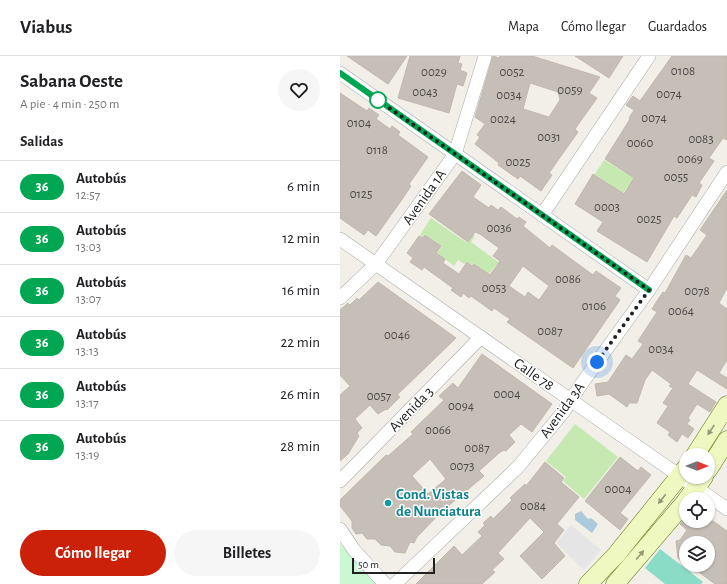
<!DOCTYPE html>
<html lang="es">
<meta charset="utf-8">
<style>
body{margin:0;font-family:"Alegreya Sans",sans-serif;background:#f6f6f6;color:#202124;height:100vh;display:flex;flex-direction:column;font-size:15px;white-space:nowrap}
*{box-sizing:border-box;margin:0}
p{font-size:13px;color:#757577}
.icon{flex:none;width:22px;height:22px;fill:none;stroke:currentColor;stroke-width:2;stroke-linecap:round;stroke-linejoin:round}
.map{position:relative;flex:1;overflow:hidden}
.side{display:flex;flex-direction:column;background:#fff;width:340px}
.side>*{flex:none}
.badge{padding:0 8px;border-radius:13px;font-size:14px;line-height:26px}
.needle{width:26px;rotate:90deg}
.controls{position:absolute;left:339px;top:392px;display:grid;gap:8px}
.controls a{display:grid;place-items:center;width:36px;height:36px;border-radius:50%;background:#fff;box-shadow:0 1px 3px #0004;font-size:20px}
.scale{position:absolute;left:12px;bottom:10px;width:83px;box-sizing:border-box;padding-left:4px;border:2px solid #212121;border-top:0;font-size:11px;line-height:14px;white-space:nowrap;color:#212121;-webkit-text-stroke:3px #fff;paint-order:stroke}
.you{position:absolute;width:20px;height:20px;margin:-10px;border:3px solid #fff;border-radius:50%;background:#1a73e8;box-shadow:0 0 0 6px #1a73e833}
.map>.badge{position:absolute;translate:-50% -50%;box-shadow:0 0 0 2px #fff}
h2{padding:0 20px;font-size:15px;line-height:36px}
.round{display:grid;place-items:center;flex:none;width:42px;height:42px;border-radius:21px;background:#f6f6f6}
.headline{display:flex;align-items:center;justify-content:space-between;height:68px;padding:0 20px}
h1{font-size:19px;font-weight:600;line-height:30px}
.button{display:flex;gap:8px;margin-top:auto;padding:8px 20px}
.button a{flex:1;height:46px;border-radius:24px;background:#cb2108;color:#fff;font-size:16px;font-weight:600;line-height:46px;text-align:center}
.button a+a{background:#f6f6f6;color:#202124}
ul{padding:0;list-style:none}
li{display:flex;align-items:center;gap:12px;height:52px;padding:0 20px;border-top:1px solid #e0e0e0}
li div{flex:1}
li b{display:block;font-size:15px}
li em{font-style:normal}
li .badge{min-width:44px;font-weight:700;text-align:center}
header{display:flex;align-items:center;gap:24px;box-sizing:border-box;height:56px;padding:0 20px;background:#fff;border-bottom:1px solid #e0e0e0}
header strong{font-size:19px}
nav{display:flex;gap:22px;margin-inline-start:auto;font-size:14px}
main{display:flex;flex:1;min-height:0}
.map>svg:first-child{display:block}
.grass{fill:#c5e9b1}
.park{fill:#c9f8d3}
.pitch{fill:#8adcc7}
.parking{fill:#e5e5e5}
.water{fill:#abcbdd}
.building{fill:#c6bfb8;stroke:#c2b8ab;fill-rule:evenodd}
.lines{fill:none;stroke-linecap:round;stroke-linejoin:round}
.minor-casing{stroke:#a8a8a8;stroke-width:14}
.secondary-casing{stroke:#5d7709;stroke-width:19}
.minor{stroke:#fff;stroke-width:13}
.secondary{stroke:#eef8c0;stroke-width:18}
.oneway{fill:#929778}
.line-casing{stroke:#fff;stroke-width:9}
.line{stroke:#00a651;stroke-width:6}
.walk{stroke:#212121;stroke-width:4;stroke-dasharray:0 7.2}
.stop-dot{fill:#fff;stroke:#00a651;stroke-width:2}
.culture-dot{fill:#0f9aa8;stroke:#fff;stroke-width:1.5}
.labels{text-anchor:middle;stroke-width:3;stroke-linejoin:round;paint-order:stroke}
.number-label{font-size:13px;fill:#4a4847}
.street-label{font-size:15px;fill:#212121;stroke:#fff}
.culture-label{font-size:15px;font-weight:bold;fill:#0d838f;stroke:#fff;text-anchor:start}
</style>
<header>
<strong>Viabus</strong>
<nav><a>Mapa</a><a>Cómo llegar</a><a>Guardados</a></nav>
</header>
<main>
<section class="side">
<div class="headline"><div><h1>Sabana Oeste</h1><p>A pie · 4 min · 250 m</p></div><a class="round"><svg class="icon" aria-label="heart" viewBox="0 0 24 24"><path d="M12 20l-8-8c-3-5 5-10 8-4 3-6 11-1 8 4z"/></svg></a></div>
<h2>Salidas</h2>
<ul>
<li><span class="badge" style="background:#00a651;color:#fff">36</span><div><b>Autobús</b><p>12:57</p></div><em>6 min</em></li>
<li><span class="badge" style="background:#00a651;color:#fff">36</span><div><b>Autobús</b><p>13:03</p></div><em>12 min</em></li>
<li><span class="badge" style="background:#00a651;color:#fff">36</span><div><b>Autobús</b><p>13:07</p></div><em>16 min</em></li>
<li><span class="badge" style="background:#00a651;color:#fff">36</span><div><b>Autobús</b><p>13:13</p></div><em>22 min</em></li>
<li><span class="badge" style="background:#00a651;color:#fff">36</span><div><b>Autobús</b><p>13:17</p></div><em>26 min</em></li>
<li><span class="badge" style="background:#00a651;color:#fff">36</span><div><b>Autobús</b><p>13:19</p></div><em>28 min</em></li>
</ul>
<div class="button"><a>Cómo llegar</a><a>Billetes</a></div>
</section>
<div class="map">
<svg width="387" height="528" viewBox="0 0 387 528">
<rect width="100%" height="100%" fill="#f1efe8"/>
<!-- grass -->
<g class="grass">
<polygon points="264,104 295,123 290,131 288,130 281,140 270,133 272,130 255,118"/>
<polygon points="91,162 127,187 133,179 135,180 131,186 165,211 163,214 156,209 149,218 134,207 132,209 127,205 124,208 118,204 114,210 97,197 102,190 85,178 83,181 80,179"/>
<polygon points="235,368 278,401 244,443 223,425 226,421 206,405"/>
</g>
<!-- park -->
<polygon class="park" points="0,488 36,528 0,528"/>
<!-- pitch -->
<polygon class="pitch" points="320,493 363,526 361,528 325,528 305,512"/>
<!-- parking -->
<polygon class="parking" points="231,469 261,494 244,514 216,487"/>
<!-- water -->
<polygon class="water" points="241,455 248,463 251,462 258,468 252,477 235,464 235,458"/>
<!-- building -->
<g class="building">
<polygon points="7,0 67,0 48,28"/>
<polygon points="70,0 120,0 118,7 122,8 120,14 127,17 123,30 117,28 109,57 58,42"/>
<path d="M153 0 159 2 160 0H192L260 21 249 37 257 42 235 73 238 76 209 117 212 119 201 135 180 120 178 123 158 109 159 107 135 88 140 81 137 79 145 68 135 61ZM190 27 218 36 220 44 209 61 183 53Z"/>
<polygon points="235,0 283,0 269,22"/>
<polygon points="332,0 387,0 387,84 383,82 369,102 374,105 359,127 362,129 356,141 352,139 350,142 337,162 334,160 307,206 257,175 263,166 235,148 253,118 284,138 294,122 265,103 290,63 289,62 294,54 286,49 293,40 300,45"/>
<polygon points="0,37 27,55 29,52 39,59 36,63 50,73 52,70 60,76 58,79 88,101 69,128 71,130 63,142 36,180 28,174 24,179 0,162"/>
<path d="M122 115 141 129 133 141 149 152 151 149 158 154 161 151 177 163 179 161 186 166 183 170 210 192 212 189 253 219 256 215 281 232 275 240 280 244 233 312 167 266 170 263 154 252 152 255 131 240 129 242 123 237 121 241 111 234 113 232 84 211 82 214 70 206 73 202 67 197 79 180 83 182 85 179 101 190 96 197 105 203 103 207 119 218 127 206 132 210 134 208 150 219 160 205 153 200 159 192 140 178 135 176 128 186 89 158ZM183 210 209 230 199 244 188 236 185 241 169 230Z"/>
<polygon points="387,134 387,232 379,247 387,253 387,304 379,317 387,322 387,333 357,314 348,328 376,346 370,356 357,348 348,362 350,364 347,368 354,373 348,382 342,378 337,386 328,379 330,376 317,367 328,350 323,347 333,332 329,330 331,328 312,314 305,324 297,347 289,347 287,351 269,338 257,340 255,328 268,326 286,299 292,303 303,288 298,285 317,256 312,253 317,245 323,236 325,237 346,199 351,202 367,179 360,174"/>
<polygon points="38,226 116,282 57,339 60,341 47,354 46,353 38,358 30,349 15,363 22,372 17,377 19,380 8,398 0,405 0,339 10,330 0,319 0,254 8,247 10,249 17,242 19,244"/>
<path d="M142 298 212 348 192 376 181 368 169 379 175 386 166 395 164 394 159 397 139 415 144 420 101 456 77 481 74 487 70 486 65 497 55 496 50 490 41 489 35 483H27L22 477 16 478 12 472V465L0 450V444L46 399 48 400 73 378 71 376 104 344 99 340 113 327 118 332ZM90 403 106 423 88 438 72 420Z"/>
<polygon points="280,401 298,415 301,411 311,419 280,457 288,463 280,474 245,445"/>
<polygon points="205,406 224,422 221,426 239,441 217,468 224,474 214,487 225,500 202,523 180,500 204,476 190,462 158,497 164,503 152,514 155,516 142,528 76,528 114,490 122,499 142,480 138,476 145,469 143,467 151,460 153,463 172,444 170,442 185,428 186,430"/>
<polygon points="343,465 373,465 387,475 387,528 375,528 349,509 368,509 368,487 346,487 346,509 338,502 336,485 340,484 347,474 340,468"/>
</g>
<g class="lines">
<!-- minor casing -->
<g class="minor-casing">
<g id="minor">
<polyline points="0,17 309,234"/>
<polyline points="202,159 309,0"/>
<polyline points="0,183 387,453"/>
<polyline points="0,242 36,208 115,98 145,0"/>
<polyline points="0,425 141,281"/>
<polyline points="0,473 14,494 45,528"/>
<polyline points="55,528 178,411 224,355 240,330 309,234 387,116"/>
</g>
</g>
<!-- secondary casing -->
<g class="secondary-casing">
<g id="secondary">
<polyline points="355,399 387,349"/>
<polyline points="368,414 387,384"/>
<polyline points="347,443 364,421"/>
<polyline points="248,528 276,499 346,412"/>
<polyline points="275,528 346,445"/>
</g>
</g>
<!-- minor -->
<use href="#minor" class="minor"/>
<!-- secondary -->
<use href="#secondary" class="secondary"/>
</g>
<!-- one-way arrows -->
<defs><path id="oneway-solid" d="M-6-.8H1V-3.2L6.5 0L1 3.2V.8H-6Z"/></defs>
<g class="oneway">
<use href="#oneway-solid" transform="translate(371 374) rotate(123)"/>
<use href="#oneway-solid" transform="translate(322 443) rotate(129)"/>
<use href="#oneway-solid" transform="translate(300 499) rotate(-50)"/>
</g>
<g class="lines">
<!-- line casing -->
<g class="line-casing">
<polyline id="line" points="0,17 309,234"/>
</g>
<!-- line -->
<use href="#line" class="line"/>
<!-- walk -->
<polyline class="walk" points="38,44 309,234 257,306"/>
</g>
<!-- markers -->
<circle class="stop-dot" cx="38" cy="44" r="8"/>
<circle class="culture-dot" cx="48" cy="447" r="4"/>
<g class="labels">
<!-- number labels -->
<g class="number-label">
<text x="343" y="19">0108</text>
<text x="94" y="20">0029</text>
<text x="172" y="20">0052</text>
<text x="230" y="38">0059</text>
<text x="85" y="40">0043</text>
<text x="329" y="42">0074</text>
<text x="169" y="43">0034</text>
<text x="314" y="66">0074</text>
<text x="163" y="67">0024</text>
<text x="19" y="71">0104</text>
<text x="209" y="85">0031</text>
<text x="361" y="87">0083</text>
<text x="300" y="91">0060</text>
<text x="37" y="98">0118</text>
<text x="350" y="107">0069</text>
<text x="178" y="110">0025</text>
<text x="336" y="125">0055</text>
<text x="21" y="142">0125</text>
<text x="267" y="155">0003</text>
<text x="309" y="167">0025</text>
<text x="159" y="176">0036</text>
<text x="228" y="227">0086</text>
<text x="154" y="236">0053</text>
<text x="357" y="239">0078</text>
<text x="254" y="254">0106</text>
<text x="341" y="259">0064</text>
<text x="210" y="279">0087</text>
<text x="57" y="283">0046</text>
<text x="321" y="297">0034</text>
<text x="167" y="342">0004</text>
<text x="39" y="344">0057</text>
<text x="121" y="354">0094</text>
<text x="98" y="378">0066</text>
<text x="137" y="396">0087</text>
<text x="122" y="414">0073</text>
<text x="278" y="437">0004</text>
<text x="193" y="454">0084</text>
</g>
<!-- street labels -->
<g class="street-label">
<text transform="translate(84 141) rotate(-55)" y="5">Avenida 1A</text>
<text transform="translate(194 318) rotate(35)" y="5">Calle 78</text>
<text transform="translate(71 353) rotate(-46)" y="5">Avenida 3</text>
<text transform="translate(222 354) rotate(-54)" y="5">Avenida 3A</text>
</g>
<!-- culture labels -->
<g class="culture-label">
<text x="56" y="443">Cond. Vistas<tspan x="56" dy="17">de Nunciatura</tspan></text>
</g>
</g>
</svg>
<div class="controls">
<a><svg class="needle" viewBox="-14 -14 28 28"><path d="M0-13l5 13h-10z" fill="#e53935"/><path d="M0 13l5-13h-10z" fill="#757577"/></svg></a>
<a><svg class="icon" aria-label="locate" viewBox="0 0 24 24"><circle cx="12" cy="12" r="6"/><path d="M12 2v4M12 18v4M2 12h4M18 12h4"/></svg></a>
<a><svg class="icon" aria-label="layers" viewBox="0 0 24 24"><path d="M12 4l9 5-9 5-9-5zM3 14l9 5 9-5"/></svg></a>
</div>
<div class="scale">50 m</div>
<div class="you" style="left:257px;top:306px"></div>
</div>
</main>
